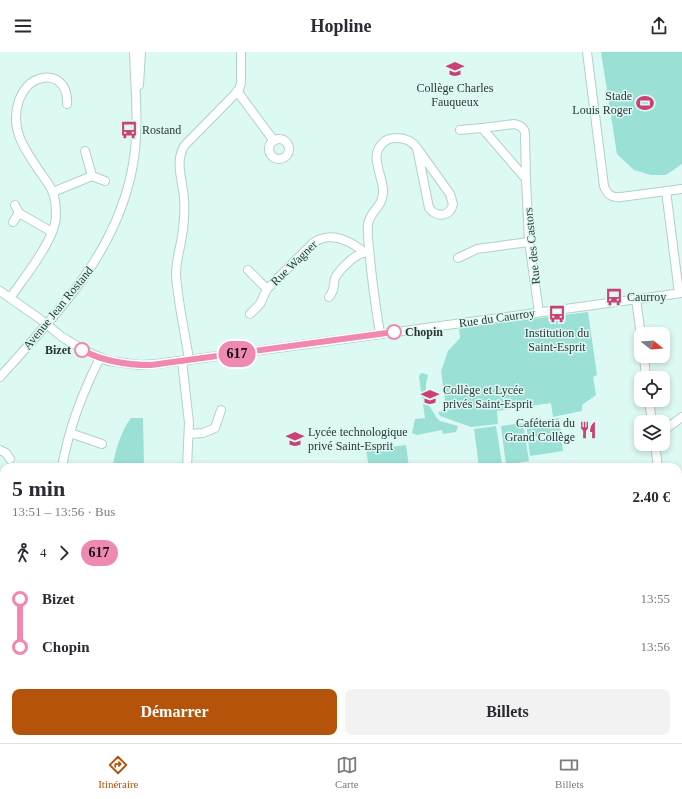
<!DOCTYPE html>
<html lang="fr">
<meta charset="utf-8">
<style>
body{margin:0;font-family:"Times New Roman",serif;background:#f2f2f3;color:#2b2b33;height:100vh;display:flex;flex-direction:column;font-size:15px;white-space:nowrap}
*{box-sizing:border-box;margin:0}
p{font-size:13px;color:#7c7c81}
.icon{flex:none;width:22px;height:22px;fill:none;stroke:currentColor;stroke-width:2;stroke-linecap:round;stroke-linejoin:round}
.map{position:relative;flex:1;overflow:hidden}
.panel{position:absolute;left:0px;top:411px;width:682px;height:280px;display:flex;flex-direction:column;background:#fff;border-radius:12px 12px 0 0;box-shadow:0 2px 6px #0003}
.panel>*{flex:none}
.badge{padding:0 8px;border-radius:13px;font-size:14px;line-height:26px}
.needle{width:26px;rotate:107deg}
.fabs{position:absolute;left:634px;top:275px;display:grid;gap:8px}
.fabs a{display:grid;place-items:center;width:36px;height:36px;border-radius:8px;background:#fff;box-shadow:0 2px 6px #0003;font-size:20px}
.map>.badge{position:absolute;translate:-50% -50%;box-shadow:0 0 0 2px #fff}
.legs{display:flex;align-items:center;gap:6px;height:44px;padding:0 12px;font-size:13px}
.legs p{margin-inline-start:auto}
.head{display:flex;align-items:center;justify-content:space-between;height:68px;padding:0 12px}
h1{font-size:22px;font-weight:700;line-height:30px}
.button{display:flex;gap:8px;margin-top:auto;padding:8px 12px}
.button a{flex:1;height:46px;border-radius:8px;background:#b45309;color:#fff;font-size:16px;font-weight:700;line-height:46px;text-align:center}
.button a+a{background:#f2f2f3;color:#2b2b33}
ul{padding:0 12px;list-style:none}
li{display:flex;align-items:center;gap:14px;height:48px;font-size:15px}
li i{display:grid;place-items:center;width:6px;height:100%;margin:0 5px;background:currentColor}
li i::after{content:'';width:10px;height:10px;margin:-5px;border:3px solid;border-radius:50%;background:#fff}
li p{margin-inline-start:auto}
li:first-child i{background:linear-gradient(#0000 50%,currentColor 0)}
li:last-child i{background:linear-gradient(currentColor 50%,#0000 0)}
header{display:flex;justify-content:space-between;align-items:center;height:52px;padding:0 12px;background:#fff;font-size:18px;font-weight:700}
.tabs{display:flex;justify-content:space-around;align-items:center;height:56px;border-top:1px solid #e1e1e2;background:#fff;font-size:11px;color:#7c7c81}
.tabs a{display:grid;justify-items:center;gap:2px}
.tabs .active{color:#b45309}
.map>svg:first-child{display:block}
.green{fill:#9ae0d4}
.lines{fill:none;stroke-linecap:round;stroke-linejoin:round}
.minor-casing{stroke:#b3d0ca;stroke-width:10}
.minor{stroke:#fff;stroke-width:8}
.line-1-casing{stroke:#fff;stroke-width:9}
.line-1{stroke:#f089b2;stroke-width:6}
.stop-1-dot{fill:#fff;stroke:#f089b2;stroke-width:2}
.labels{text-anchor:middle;stroke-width:3;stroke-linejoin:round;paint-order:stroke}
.poi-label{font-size:12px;fill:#2c3735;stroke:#dcf9f4;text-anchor:start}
.street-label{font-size:12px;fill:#2c3735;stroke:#dcf9f4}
.stop-label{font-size:12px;font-weight:bold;fill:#2c3735;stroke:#dcf9f4;text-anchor:start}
</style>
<header><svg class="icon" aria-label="menu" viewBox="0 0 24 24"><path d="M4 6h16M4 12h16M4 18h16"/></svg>Hopline<svg class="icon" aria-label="share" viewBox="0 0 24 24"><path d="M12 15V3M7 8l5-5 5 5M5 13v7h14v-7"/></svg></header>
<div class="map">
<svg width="682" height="691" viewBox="0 0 682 691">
<rect width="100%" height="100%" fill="#dcf9f4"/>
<!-- green -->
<g class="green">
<polygon points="601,0 682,0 682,112 666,123 651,123 634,118 617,102"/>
<polygon points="588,260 597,323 593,325 596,343 582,353 582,359 553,365 551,351 497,359 498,372 471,375 440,364 438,360 461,355 457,352 453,354 446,355 441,319 448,299 460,286 459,276"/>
<polygon points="422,321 428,323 426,332 426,342 428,352 434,361 436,365 440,369 458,374 456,380 443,382 442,378 417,383 412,381 415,367 425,366 419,325 420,322"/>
<path d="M131 366H143L144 415H113C114 401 122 377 131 366Z"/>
<polygon points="559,366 561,381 528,386 526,371"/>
<polygon points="523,371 529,409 506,413 501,374"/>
<polygon points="496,374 502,412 479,415 474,377"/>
<polygon points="561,384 563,399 530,404 528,389"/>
<polygon points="406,393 409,415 369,415 366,398"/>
</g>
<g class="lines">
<!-- minor casing -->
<g class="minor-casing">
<g id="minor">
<path d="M587 0 604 134C607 143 612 146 621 145L682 137"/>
<polyline points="139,33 141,0"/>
<polyline points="237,39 274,89"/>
<path d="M482 76 514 72C520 73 524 75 525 81L526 127"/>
<polyline points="460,78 482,76 526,127 529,190 539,260"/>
<circle cx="279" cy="97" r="10"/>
<polyline points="92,124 105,129"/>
<polyline points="666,139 679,241"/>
<polyline points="53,140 92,124 85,99"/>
<polyline points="15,153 19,161 52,180"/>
<polyline points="13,170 19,161"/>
<polyline points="458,206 477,197 529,190"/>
<polyline points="248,218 267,237"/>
<polyline points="0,239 40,267 62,285 87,300 109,309 140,313 156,312 249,300 682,241"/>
<path d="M329 245C337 235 332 231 336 224 342 215 356 201 367 200"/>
<path d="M10 246C24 226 54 189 56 165 56 157 56 148 53 141 50 133 45 127 40 120 25 98 9 77 19 48 22 41 26 33 34 29 53 20 68 30 67 52"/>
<polyline points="636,247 641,284"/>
<path d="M250 262 260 252 267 237 313 191C330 179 349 188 364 200"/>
<path d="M380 282C376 256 372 231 370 206 369 195 367 183 368 172 370 159 383 155 383 140 384 125 368 104 383 91 386 87 392 86 397 86 406 86 412 89 417 96L450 142 453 152C450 165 437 166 429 156L417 96"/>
<polyline points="644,304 646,326"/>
<path d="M189 308C185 280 178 251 176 223 176 209 180 197 182 184 184 171 185 159 184 147 183 130 174 108 185 93L239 38 241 31V0"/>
<polyline points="182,309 189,371 187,415"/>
<path d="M0 325C58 260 121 197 134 106 139 71 135 35 134 0"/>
<polyline points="649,348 652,370"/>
<polyline points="663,379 682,365"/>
<polyline points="70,381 102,392"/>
<polyline points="189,382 203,381 215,376 221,358"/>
<polyline points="655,392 658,415"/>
<polyline points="0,398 6,401 10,407"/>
<path d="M62 415C69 376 82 341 100 306"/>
<polyline points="678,565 679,572"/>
<polyline points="0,570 1,584"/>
<polyline points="210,687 211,691"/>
<polyline points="549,687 550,691"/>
</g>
</g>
<!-- minor -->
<use href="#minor" class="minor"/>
</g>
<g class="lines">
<!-- line-1 casing -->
<g class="line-1-casing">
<path id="line-1" d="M82 298C104 310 127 313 151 313L394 280"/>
</g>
<!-- line-1 -->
<use href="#line-1" class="line-1"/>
</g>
<!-- icons -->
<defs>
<g id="school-bare" transform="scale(1.38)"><path d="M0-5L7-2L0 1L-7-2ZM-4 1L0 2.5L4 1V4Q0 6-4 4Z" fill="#cc4073" stroke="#dcf9f4" stroke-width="2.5" paint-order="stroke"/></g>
<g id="stadium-bare" transform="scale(1.38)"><path d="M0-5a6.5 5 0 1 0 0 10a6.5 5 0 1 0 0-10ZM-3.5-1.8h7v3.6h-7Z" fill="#cc4073" stroke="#dcf9f4" stroke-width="2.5" paint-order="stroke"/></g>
<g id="bus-bare" transform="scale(1.38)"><path d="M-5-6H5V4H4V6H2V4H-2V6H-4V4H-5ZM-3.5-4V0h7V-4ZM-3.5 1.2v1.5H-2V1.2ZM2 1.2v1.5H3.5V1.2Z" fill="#cc4073" stroke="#dcf9f4" stroke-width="2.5" paint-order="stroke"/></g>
<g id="restaurant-bare" transform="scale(1.38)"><path d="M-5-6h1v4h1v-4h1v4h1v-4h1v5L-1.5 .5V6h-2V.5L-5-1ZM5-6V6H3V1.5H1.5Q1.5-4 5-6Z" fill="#cc4073" stroke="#dcf9f4" stroke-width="2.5" paint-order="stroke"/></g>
</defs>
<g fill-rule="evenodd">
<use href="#school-bare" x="455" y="17"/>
<use href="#stadium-bare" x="645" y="51"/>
<use href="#bus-bare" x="129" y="78"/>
<use href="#bus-bare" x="614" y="245"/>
<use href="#bus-bare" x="557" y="262"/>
<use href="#school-bare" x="430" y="345"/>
<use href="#restaurant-bare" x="588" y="378"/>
<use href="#school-bare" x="295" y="387"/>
</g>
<!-- markers -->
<g class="stop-1-dot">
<circle cx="394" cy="280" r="7"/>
<circle cx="82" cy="298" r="7"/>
</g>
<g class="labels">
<!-- poi labels -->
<g class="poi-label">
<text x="455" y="40" text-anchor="middle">Collège Charles<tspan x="455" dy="14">Fauqueux</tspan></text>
<text x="632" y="48" text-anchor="end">Stade<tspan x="632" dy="14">Louis Roger</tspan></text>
<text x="142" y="82">Rostand</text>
<text x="627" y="249">Caurroy</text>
<text x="557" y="285" text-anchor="middle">Institution du<tspan x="557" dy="14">Saint-Esprit</tspan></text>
<text x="443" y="342">Collège et Lycée<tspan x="443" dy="14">privés Saint-Esprit</tspan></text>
<text x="575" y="375" text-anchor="end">Caféteria du<tspan x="575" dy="14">Grand Collège</tspan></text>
<text x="308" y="384">Lycée technologique<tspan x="308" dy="14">privé Saint-Esprit</tspan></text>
</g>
<!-- street labels -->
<g class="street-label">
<text transform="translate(532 194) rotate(-96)" y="4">Rue des Castors</text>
<text transform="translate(294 211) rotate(-44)" y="4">Rue Wagner</text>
<text transform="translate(58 256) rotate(-51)" y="4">Avenue Jean Rostand</text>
<text transform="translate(497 266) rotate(-8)" y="4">Rue du Caurroy</text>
</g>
<!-- stop labels -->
<g class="stop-label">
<text x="405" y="284">Chopin</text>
<text x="71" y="302" text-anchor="end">Bizet</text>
</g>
</g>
</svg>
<div class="fabs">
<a><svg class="needle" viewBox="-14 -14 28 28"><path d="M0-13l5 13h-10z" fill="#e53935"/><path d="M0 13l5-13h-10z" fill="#7c7c81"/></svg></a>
<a><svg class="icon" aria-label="locate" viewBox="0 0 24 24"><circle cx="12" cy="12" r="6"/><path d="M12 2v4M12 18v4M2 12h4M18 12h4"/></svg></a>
<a><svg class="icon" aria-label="layers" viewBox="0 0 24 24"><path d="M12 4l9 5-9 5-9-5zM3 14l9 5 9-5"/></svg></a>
</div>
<b class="badge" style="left:237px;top:302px;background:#f089b2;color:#111">617</b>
<section class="panel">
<div class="head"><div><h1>5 min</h1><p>13:51 – 13:56 · Bus</p></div><b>2.40 €</b></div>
<div class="legs"><svg class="icon" aria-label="walk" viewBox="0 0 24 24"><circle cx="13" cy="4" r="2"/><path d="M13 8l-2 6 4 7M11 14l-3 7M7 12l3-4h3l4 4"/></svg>4<svg class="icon" aria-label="forward" viewBox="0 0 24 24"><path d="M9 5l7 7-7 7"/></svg><b class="badge" style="background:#f089b2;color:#111">617</b></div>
<ul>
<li><i style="color:#f089b2"></i><b>Bizet</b><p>13:55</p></li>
<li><i style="color:#f089b2"></i><b>Chopin</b><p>13:56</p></li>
</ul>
<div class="button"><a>Démarrer</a><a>Billets</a></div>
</section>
</div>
<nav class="tabs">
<a class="active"><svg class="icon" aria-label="directions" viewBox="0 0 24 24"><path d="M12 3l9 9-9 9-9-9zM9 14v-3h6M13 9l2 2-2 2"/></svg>Itinéraire</a>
<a><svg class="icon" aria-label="map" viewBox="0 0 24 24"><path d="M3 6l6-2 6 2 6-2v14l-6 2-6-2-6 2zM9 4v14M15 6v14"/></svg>Carte</a>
<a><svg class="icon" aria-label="tickets" viewBox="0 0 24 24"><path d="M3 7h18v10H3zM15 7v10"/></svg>Billets</a>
</nav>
